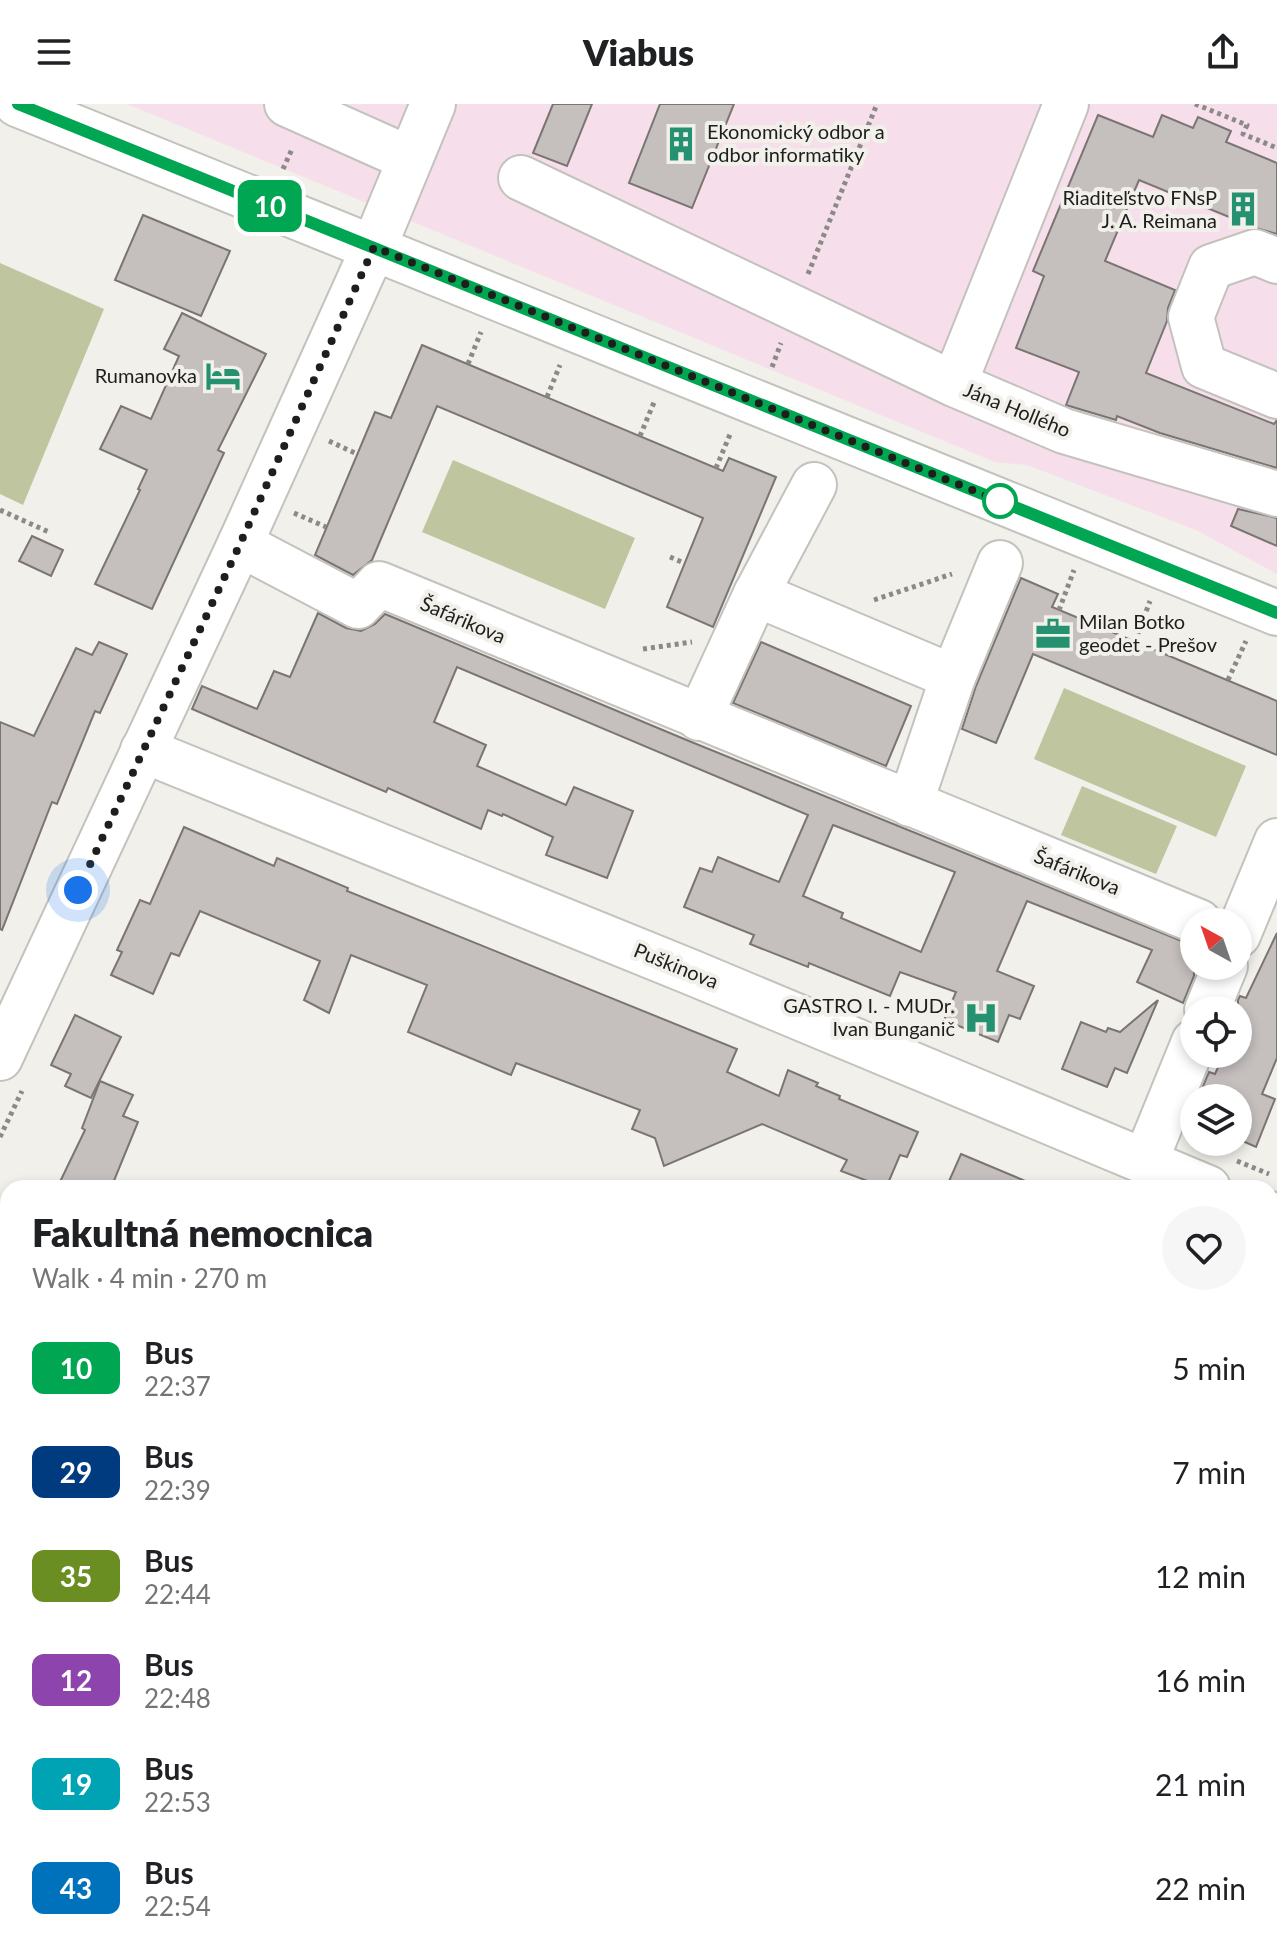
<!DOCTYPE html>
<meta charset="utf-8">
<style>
body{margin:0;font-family:Lato,sans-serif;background:#f6f6f6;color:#202124;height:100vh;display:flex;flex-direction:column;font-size:30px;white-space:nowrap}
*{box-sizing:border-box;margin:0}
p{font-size:26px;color:#757577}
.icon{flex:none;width:44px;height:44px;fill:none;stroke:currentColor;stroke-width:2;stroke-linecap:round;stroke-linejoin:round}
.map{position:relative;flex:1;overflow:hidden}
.details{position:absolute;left:0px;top:1076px;width:1278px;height:778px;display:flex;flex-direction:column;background:#fff;border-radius:24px 24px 0 0;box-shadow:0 4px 12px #0003}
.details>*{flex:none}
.badge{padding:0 16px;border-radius:12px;font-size:28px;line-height:52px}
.needle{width:52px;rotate:320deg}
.fabs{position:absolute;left:1180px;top:804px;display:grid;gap:16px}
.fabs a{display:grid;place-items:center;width:72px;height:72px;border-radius:50%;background:#fff;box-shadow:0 4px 12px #0003;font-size:40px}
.you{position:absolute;width:40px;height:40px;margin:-20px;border:6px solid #fff;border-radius:50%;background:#1a73e8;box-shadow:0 0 0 12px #1a73e833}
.map>.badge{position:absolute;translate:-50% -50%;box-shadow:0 0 0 4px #fff}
.round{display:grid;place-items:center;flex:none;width:84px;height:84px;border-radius:42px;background:#f6f6f6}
.summary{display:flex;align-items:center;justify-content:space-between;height:136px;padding:0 32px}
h1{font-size:38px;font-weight:800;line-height:60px}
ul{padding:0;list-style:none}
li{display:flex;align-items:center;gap:24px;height:104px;padding:0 32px}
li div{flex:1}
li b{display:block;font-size:30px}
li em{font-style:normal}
li .badge{min-width:88px;font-weight:700;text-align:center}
header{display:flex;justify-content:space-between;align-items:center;height:104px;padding:0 32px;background:#fff;font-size:36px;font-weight:800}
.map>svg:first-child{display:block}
.medical{fill:#f6dfea}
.green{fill:#bfc59e}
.building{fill:#c5bfbe;stroke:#7a7573;stroke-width:2;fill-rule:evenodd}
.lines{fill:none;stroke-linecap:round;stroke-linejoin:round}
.minor-casing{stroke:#c4c2bd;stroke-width:48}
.path{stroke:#8b8a87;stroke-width:5;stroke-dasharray:4 4;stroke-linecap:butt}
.minor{stroke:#fff;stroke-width:44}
.line-casing{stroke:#fff;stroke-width:18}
.line{stroke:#00a651;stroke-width:12}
.walk{stroke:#1e1e1c;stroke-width:8;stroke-dasharray:0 14.4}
.stop-dot{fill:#fff;stroke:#00a651;stroke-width:4}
.labels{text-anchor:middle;stroke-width:8;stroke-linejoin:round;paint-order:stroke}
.poi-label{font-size:20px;fill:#1e1e1c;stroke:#f2f0eb;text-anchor:end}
.street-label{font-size:20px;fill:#1e1e1c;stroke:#f2f0eb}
</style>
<header><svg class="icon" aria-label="menu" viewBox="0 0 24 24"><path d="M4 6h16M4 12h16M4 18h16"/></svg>Viabus<svg class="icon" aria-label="share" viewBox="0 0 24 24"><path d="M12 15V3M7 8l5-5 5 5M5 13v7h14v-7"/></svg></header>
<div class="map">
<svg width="1277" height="1853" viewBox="0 0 1277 1853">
<rect width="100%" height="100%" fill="#f2f0eb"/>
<!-- medical -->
<polygon class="medical" points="127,0 1277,0 1277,470 1196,426 1027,361 995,358"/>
<!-- green -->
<g class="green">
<polygon points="0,159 104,205 23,401 0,390"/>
<polygon points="453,356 635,434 605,505 422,428"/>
<polygon points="1064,584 1246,662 1216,733 1034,655"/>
<polygon points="1082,682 1177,722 1156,770 1061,731"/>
<polygon points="1270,1835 1277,1838 1277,1853 1123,1853 1126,1846 1270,1846"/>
</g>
<!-- building -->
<g class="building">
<polygon points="553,0 592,0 567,62 533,49"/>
<polygon points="660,0 734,0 692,104 629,79"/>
<polygon points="1098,11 1153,33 1162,11 1193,24 1198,13 1231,27 1226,38 1277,59 1277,130 1256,124 1139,76 1105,157 1175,186 1168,204 1167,217 1146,269 1274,320 1277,316 1277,364 1160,329 1117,312 1116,316 1066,301 1079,268 1016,244 1044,172 1033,167"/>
<polygon points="143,111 230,147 201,212 115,176"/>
<polygon points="182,209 266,250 218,346 224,349 152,505 95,480 140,386 138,385 147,366 100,345 121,302 151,315 179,252 164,245"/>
<polygon points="422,241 723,367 729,354 776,373 713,523 667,503 703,414 437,302 372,456 353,471 315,451 375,308 391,314"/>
<polygon points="1238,405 1277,414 1277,442 1231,422"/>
<polygon points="32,432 63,446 51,472 19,457"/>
<polygon points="1021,474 1058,490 1052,503 1277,597 1277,651 1033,550 996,639 962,625 976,582"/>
<path d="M318 509 346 524 361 527 375 520 385 510 689 637 1194 842V872L1183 899 1137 878 1152 846 1027 797 997 867 1034 882 1020 915 1009 911 998 938 944 916 956 888 900 868 890 892 809 859 808 863 750 840 754 831 684 803 700 764 712 768 718 753 779 778 808 711 457 563 434 618 486 641 477 662 566 701 574 683 633 707 607 774 546 751 553 733 503 710 502 712 488 706 481 725 388 684 386 688 192 605 202 582 257 605 274 567 290 573ZM833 721 955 768 921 848 841 814 843 809 803 792Z"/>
<polygon points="99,538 127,550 100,609 95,607 57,700 52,698 2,826 0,825 0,618 34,632 76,544 92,551"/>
<polygon points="761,538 911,602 886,662 733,599"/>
<polygon points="184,723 274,762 277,754 348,784 347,787 737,945 727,968 779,992 788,966 818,979 816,982 840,992 839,995 918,1028 907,1053 900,1051 886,1084 841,1067 847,1056 762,1020 664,1062 655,1034 632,1025 640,1006 516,959 511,971 408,928 427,881 351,851 329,909 304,896 320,857 200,807 179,852 171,849 153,890 111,871 122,848 117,846 140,796 150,800"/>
<polygon points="1277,829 1277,954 1262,990 1275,995 1256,1043 1238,1035 1238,994 1198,994 1209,968 1215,970 1224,950 1238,950 1238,896 1240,892 1246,894"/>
<polygon points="1158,896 1127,969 1115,964 1107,983 1062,965 1081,918 1106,928 1108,924 1120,928"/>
<polygon points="75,911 121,933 91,994 65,982 71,970 51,961"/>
<polygon points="100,977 133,991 123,1012 138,1018 111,1084 57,1084 85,1026 82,1024"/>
<polygon points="961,1050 1042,1084 946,1084"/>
</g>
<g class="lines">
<!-- minor casing -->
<g class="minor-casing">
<g id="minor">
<polyline points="17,0 1277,509"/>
<polyline points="287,0 410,55"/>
<polyline points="1066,0 954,280 1064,327 1277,390"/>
<polyline points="521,74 954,280"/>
<polyline points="1277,157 1255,148 1211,163 1191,213 1204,262 1277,292"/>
<polyline points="240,440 358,502 379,480 1199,818"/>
<polyline points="756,490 953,573"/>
<polyline points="699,614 756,490 814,381"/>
<polyline points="143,646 693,869 1208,1084"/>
<polyline points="910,700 953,573 1000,459"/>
<polyline points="1238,831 1277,737"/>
<polyline points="1207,906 1225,862"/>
<polyline points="0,954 240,440 374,143 433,0"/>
<polyline points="1145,1058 1194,938"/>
<polyline points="1270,1110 1277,1113"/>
<polyline points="0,1168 8,1171"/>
<polyline points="1270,1240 1277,1224"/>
<polyline points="1270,1609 1277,1612"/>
<polyline points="0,1637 8,1640"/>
<polyline points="492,1846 509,1853"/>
<polyline points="368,1853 371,1846"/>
<polyline points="1015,1853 1018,1846"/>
</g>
</g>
<!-- path -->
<g class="path">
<polyline points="1195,0 1247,21 1243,30 1277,44"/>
<polyline points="283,65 292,45"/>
<polyline points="808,170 877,0"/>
<polyline points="468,260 481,228"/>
<polyline points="772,263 781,239"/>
<polyline points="547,293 560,261"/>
<polyline points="640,332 655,296"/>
<polyline points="329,337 357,350"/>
<polyline points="716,364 731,328"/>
<polyline points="0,406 51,429"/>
<polyline points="294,409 326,423"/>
<polyline points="670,453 684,459"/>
<polyline points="874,496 952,470"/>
<polyline points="1059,506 1074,466"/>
<polyline points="1135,537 1150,497"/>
<polyline points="643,545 692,538"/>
<polyline points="1228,576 1246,537"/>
<polyline points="0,1033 22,987"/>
<polyline points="1237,1057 1269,1070"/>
<polyline points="0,1213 8,1217"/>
<polyline points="1270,1311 1277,1294"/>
<polyline points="426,1846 442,1853"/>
<polyline points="562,1846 578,1853"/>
<polyline points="965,1853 968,1846"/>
</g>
<!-- minor -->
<use href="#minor" class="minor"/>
</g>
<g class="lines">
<!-- line casing -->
<g class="line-casing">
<polyline id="line" points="18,0 1277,509"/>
</g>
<!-- line -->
<use href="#line" class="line"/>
<!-- walk -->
<polyline class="walk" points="78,786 240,440 374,143 1014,403 1000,397"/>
</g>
<!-- icons -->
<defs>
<g id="building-bare" transform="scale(2.76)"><path d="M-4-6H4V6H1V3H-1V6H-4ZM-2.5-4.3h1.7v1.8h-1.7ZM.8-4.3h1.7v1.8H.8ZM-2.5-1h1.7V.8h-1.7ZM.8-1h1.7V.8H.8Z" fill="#269170" stroke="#f2f0eb" stroke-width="2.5" paint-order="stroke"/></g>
<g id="hotel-bare" transform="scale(2.76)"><path d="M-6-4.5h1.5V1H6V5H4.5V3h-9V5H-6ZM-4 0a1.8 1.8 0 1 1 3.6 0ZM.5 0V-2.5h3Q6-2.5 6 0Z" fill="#269170" stroke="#f2f0eb" stroke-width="2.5" paint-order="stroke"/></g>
<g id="office-bare" transform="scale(2.76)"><path d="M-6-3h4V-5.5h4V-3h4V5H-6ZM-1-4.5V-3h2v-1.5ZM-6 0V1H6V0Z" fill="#269170" stroke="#f2f0eb" stroke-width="2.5" paint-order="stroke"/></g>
<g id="hospital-bare" transform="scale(2.76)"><path d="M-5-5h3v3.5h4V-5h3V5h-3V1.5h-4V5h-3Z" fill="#269170" stroke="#f2f0eb" stroke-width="2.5" paint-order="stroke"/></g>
</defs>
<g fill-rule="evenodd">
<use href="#building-bare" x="681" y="40"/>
<use href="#building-bare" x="1243" y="105"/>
<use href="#hotel-bare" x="223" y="272"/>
<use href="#office-bare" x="1053" y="530"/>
<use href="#hospital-bare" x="981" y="914"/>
</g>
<!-- markers -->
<circle class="stop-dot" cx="1000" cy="397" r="16"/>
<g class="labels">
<!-- poi labels -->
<g class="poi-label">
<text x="707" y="35" text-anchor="start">Ekonomický odbor a<tspan x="707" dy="23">odbor informatiky</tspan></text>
<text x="1217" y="101">Riaditeľstvo FNsP<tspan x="1217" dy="23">J. A. Reimana</tspan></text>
<text x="197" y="279">Rumanovka</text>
<text x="1079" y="525" text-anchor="start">Milan Botko<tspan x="1079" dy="23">geodet - Prešov</tspan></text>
<text x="955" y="909">GASTRO I. - MUDr.<tspan x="955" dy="23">Ivan Bunganič</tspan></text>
</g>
<!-- street labels -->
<g class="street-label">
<text transform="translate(1017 306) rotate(22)" y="7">Jána Hollého</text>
<text transform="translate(463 516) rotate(23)" y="7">Šafárikova</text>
<text transform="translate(1077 768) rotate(22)" y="7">Šafárikova</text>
<text transform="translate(676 862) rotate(22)" y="7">Puškinova</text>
</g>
</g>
</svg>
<div class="fabs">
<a><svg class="needle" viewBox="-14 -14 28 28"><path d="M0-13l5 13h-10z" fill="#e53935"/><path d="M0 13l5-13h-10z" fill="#757577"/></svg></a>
<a><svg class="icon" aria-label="locate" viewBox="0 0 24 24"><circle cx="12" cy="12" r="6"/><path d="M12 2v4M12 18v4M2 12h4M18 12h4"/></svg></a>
<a><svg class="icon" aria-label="layers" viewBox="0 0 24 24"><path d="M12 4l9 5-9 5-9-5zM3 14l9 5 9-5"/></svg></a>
</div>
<div class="you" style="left:78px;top:786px"></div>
<b class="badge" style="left:270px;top:102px;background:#00a651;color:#fff">10</b>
<section class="details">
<div class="summary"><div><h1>Fakultná nemocnica</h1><p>Walk · 4 min · 270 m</p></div><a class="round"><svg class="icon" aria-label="heart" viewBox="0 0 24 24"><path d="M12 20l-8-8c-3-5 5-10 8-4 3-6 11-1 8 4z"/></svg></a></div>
<ul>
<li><span class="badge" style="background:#00a651;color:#fff">10</span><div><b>Bus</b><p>22:37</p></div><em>5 min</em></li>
<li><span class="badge" style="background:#003b80;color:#fff">29</span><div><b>Bus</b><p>22:39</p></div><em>7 min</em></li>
<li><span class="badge" style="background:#6b8e23;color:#fff">35</span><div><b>Bus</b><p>22:44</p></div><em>12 min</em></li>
<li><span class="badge" style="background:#8e44ad;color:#fff">12</span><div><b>Bus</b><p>22:48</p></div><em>16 min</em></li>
<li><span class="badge" style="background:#00a3b4;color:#fff">19</span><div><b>Bus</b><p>22:53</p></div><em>21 min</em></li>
<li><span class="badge" style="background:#0072bc;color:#fff">43</span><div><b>Bus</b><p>22:54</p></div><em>22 min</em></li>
</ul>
</section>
</div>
